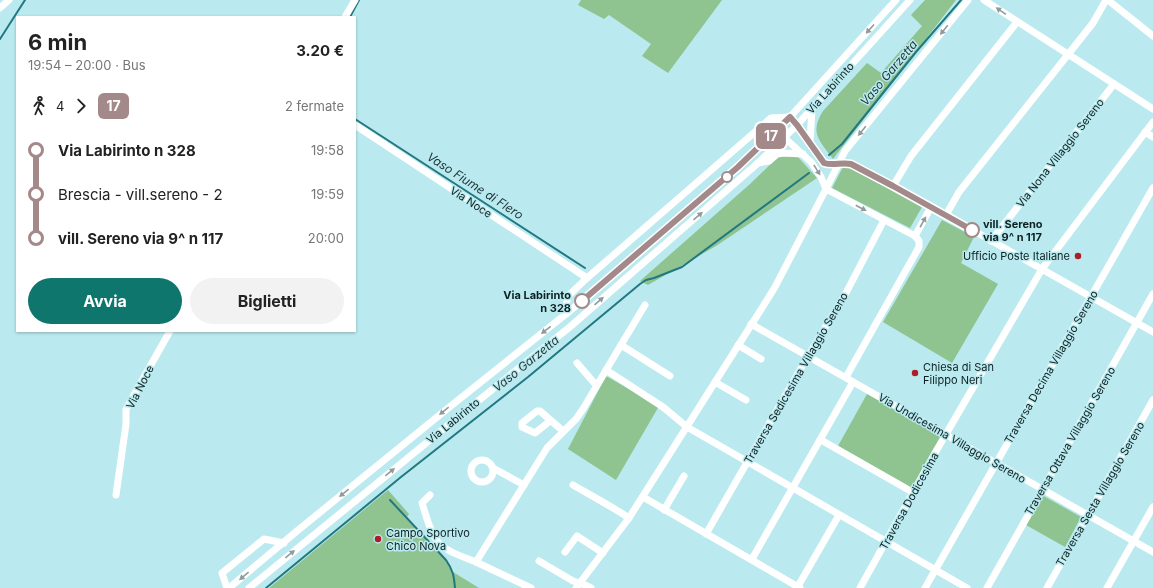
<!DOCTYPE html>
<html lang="it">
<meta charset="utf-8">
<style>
body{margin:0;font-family:Inter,sans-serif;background:#f2f2f2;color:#222;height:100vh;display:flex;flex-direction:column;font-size:15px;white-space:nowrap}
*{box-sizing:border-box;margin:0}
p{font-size:13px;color:#767676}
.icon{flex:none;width:22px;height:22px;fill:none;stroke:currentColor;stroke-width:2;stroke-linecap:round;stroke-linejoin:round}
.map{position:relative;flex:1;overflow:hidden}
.side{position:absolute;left:16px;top:16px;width:340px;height:316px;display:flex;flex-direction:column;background:#fff;border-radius:0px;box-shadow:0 1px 3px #0004}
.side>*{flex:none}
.badge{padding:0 8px;border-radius:6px;font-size:14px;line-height:26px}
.map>.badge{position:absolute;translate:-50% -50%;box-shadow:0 0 0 2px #fff}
.legs{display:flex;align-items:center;gap:6px;height:44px;padding:0 12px;font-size:13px}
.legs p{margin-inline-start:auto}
.head{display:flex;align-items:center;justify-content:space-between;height:68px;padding:0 12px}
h1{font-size:22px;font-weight:700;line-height:30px}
.button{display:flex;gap:8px;margin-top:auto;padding:8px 12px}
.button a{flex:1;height:46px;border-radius:24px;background:#0f766e;color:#fff;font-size:16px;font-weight:700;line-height:46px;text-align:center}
.button a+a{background:#f2f2f2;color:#222}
ul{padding:0 12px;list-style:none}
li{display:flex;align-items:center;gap:14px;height:44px;font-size:15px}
li i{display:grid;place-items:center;width:6px;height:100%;margin:0 5px;background:currentColor}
li i::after{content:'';width:10px;height:10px;margin:-5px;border:3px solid;border-radius:50%;background:#fff}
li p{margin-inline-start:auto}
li:first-child i{background:linear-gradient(#0000 50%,currentColor 0)}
li:last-child i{background:linear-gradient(currentColor 50%,#0000 0)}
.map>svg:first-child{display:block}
.green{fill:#8fc38f}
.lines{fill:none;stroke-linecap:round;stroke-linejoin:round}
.stream{stroke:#227881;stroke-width:2}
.minor{stroke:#fff;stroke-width:7}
.oneway{fill:#929b9c}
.line-1-casing{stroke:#fff;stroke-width:9}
.line-1{stroke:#a38989;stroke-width:6}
.stop-1-dot{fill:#fff;stroke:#a38989;stroke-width:2}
.poi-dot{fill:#ae1c25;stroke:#baeaef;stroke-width:1.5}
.labels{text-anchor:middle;stroke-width:3;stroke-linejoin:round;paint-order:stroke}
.street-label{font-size:11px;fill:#0d2022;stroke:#baeaef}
.stop-label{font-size:11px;font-weight:bold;fill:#0d2022;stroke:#baeaef;text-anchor:start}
.poi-label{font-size:11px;fill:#0d2022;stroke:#baeaef;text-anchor:start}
.water-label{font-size:12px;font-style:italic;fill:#1d3638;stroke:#baeaef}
</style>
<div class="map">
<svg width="1153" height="588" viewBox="0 0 1153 588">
<rect width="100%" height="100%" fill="#baeaef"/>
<!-- green -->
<g class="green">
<polygon points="581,0 722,0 668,73 642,56 651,44 609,15 604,19 578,5"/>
<path d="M925 0H956L833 159C820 141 809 133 823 111L867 63 881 73 922 26 911 15Z"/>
<polygon points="779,156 798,157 817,178 716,246 648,285 640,281 750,184"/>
<polygon points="844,165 922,207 910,228 832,188"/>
<polygon points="942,220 974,237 961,263 998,284 952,363 883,322"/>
<polygon points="606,376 659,406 616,480 568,449"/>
<polygon points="867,394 942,435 912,488 838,446"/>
<polygon points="388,490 409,514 407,517 446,560 451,568 453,572 479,588 269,588"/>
<polygon points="1042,495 1081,517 1065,547 1026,525"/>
</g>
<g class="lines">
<!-- stream -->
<g class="stream">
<polyline points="350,17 359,0"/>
<polyline points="0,39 25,0"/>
<polyline points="355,119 585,268"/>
<polyline points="829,155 842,144 916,52 961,0"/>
<path d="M390 500 446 560C453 570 454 576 455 588"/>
<polyline points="266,588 401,477 528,377 640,284 646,280 654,278 682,267 809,173"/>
</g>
<!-- minor -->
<g class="minor">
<polyline points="984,0 1153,109"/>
<polyline points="1108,0 1153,36"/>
<polyline points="0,8 9,0"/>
<polyline points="345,17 355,0"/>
<polyline points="774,118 776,130 811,162 821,177 826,189 915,236 919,241 919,247 846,377"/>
<polyline points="355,125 587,278"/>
<polyline points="1145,132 1153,137"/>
<polyline points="810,142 812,109"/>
<polyline points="758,163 769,161 777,154 784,153 803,154"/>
<polyline points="893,186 911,156 1017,22"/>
<polyline points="946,215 959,192 1093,23 1106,0"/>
<polyline points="915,236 931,207"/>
<polyline points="991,241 1114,84"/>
<path d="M566 314 567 297 587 278 771 118 790 117 797 125 824 163C833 166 841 162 851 164L946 215 1153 332"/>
<polyline points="751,324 1153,552"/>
<polyline points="621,345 670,376"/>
<polyline points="738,345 761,359"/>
<polyline points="577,363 596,385"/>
<polyline points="606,370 663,407 687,427 967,588"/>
<polyline points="715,382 746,400"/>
<polyline points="550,421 535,433 522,427 522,423 537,411 540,411 563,431"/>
<polyline points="821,440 914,493"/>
<circle cx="482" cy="471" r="11"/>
<polyline points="493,468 524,485"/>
<path d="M573 485C592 496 611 506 629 518"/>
<polyline points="116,495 126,424 126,409 170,331"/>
<path d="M430 495 422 503C426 515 429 530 437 541 446 552 464 557 476 562"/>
<polyline points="643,497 800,588"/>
<polyline points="664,510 684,476"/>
<polyline points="706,534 808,356 847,291 884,220"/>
<polyline points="565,552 577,536 603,553"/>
<polyline points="752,559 853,382"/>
<polyline points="539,561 573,581 585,585 591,588"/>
<polyline points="227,588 222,573 264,539 284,543"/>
<polyline points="229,588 297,531 447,409 566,314 623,267 738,167 790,117 896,0"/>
<polyline points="249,588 447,426 571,326 758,163 797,125 910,0"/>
<polyline points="531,588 476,562 547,448 576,419 583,409 621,345 645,305"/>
<polyline points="576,588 629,518 767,300 775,287 826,189 845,151 968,0"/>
<polyline points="797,588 839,515"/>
<polyline points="860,588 935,453 1042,269 1153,122"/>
<polyline points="925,588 1153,188"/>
<polyline points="987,588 1153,294"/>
<polyline points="1047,588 1153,400"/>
<polyline points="1107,588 1153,507"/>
</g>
</g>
<!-- one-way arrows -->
<defs><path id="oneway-solid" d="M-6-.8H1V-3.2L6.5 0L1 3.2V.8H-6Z"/></defs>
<g class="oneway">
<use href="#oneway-solid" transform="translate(1001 11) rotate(-146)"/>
<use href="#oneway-solid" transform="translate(870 29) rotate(132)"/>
<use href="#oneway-solid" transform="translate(944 30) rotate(129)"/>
<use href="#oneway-solid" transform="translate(862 131) rotate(129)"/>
<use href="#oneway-solid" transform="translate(817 170) rotate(58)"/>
<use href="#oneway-solid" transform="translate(861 208) rotate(28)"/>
<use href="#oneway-solid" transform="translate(698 216) rotate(-41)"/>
<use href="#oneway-solid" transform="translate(923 222) rotate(-61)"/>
<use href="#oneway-solid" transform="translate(599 301) rotate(-41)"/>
<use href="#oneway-solid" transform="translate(546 330) rotate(142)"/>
<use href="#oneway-solid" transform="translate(444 411) rotate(141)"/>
<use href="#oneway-solid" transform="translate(390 472) rotate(-39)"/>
<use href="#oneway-solid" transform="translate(344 493) rotate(141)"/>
<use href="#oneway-solid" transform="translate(290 554) rotate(-39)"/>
<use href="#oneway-solid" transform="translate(244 576) rotate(140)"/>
</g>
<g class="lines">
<!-- line-1 casing -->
<g class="line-1-casing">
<path id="line-1" d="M582 301 738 167 790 117 797 125 824 163C833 166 841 162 851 164L893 186 972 230"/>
</g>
<!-- line-1 -->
<use href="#line-1" class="line-1"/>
</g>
<!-- markers -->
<g class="stop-1-dot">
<circle cx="727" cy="177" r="5"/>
<circle cx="972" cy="230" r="7"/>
<circle cx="582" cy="301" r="7"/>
</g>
<g class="poi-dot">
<circle cx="1078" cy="256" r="4"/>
<circle cx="915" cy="373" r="4"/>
<circle cx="378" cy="539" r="4"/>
</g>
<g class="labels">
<!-- street labels -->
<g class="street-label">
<text transform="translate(830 88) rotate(-48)" y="4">Via Labirinto</text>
<text transform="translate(1060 153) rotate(-52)" y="4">Via Nona Villaggio Sereno</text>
<text transform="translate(471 202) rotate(33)" y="4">Via Noce</text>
<text transform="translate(1051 367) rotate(-60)" y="4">Traversa Decima Villaggio Sereno</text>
<text transform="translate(796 378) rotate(-60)" y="4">Traversa Sedicesima Villaggio Sereno</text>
<text transform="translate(140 387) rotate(-63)" y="4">Via Noce</text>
<text transform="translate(453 421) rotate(-39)" y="4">Via Labirinto</text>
<text transform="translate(952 438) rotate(30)" y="4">Via Undicesima Villaggio Sereno</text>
<text transform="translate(1070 441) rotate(-60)" y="4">Traversa Ottava Villaggio Sereno</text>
<text transform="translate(1100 494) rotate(-60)" y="4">Traversa Sesta Villaggio Sereno</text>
<text transform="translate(909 501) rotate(-61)" y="4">Traversa Dodicesima</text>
</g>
<!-- stop labels -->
<g class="stop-label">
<text x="983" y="228">vill. Sereno<tspan x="983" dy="13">via 9^ n 117</tspan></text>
<text x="571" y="299" text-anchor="end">Via Labirinto<tspan x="571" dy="13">n 328</tspan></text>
</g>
<!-- poi labels -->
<g class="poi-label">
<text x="1070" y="260" text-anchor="end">Ufficio Poste Italiane</text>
<text x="923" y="371">Chiesa di San<tspan x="923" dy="13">Filippo Neri</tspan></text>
<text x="386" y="537">Campo Sportivo<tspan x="386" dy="13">Chico Nova</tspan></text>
</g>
<!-- water labels -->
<g class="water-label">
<text transform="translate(889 73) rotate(-50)" y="4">Vaso Garzetta</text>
<text transform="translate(475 186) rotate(33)" y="4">Vaso Fiume di Flero</text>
<text transform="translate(526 364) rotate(-39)" y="4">Vaso Garzetta</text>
</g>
</g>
</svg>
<b class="badge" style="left:771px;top:136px;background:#a38989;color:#fff">17</b>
<section class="side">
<div class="head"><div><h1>6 min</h1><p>19:54 – 20:00 · Bus</p></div><b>3.20 €</b></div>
<div class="legs"><svg class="icon" aria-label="walk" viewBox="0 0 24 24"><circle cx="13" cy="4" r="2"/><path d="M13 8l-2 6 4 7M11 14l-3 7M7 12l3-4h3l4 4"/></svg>4<svg class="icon" aria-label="forward" viewBox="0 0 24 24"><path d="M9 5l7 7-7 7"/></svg><b class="badge" style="background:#a38989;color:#fff">17</b><p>2 fermate</p></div>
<ul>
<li><i style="color:#a38989"></i><b>Via Labirinto n 328</b><p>19:58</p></li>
<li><i style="color:#a38989"></i><span>Brescia - vill.sereno - 2</span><p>19:59</p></li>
<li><i style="color:#a38989"></i><b>vill. Sereno via 9^ n 117</b><p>20:00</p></li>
</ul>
<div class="button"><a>Avvia</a><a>Biglietti</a></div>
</section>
</div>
